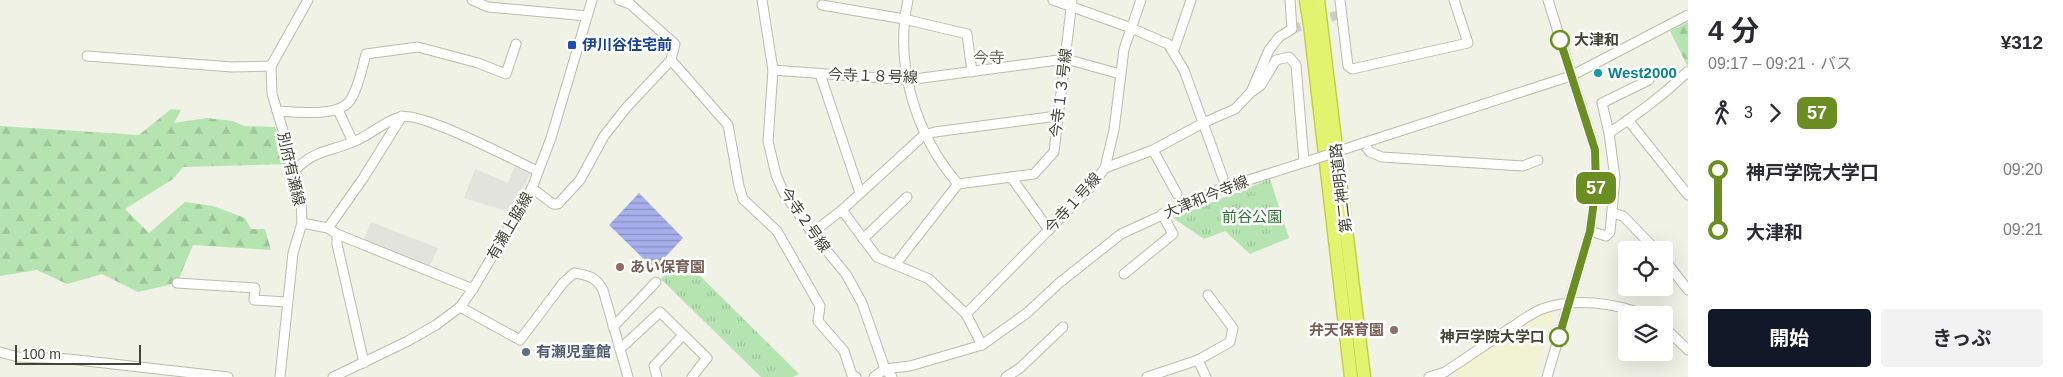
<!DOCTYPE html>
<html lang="ja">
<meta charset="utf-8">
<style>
body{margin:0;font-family:Helvetica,"Noto Sans JP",sans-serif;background:#f2f2f3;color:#2b2b33;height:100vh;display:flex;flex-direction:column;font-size:19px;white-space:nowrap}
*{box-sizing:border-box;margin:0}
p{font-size:16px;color:#7c7c81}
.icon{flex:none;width:28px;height:28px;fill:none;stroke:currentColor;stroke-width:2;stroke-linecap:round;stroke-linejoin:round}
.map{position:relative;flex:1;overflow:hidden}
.details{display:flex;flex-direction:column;background:#fff;width:375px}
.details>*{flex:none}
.badge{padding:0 10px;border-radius:8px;font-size:18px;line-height:32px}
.buttons{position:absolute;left:1618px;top:241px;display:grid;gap:10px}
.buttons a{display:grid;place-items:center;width:55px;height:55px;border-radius:5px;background:#fff;box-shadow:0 5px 20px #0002;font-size:25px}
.scale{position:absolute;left:15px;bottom:12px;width:126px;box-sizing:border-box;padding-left:5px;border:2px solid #434436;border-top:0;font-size:14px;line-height:18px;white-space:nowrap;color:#434436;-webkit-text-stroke:4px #fff;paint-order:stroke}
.map>.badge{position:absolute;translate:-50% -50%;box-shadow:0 0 0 2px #fff}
.legs{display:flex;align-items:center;gap:8px;height:55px;padding:0 20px;font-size:16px}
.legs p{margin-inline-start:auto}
.head{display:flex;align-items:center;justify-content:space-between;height:85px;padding:0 20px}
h1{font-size:28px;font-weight:700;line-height:38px}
.cta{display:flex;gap:10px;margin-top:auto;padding:10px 20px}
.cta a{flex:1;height:58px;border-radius:5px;background:#111827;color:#fff;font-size:20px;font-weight:700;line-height:58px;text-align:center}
.cta a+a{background:#f2f2f3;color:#2b2b33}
ul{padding:0 20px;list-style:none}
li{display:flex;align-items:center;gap:18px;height:60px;font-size:19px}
li i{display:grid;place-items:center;width:8px;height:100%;margin:0 6px;background:currentColor}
li i::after{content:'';width:12px;height:12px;margin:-6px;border:4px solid;border-radius:50%;background:#fff}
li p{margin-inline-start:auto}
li:first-child i{background:linear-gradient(#0000 50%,currentColor 0)}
li:last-child i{background:linear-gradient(currentColor 50%,#0000 0)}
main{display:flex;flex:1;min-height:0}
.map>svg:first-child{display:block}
.commercial{fill:#f1f3d2}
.grass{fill:url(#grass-tufts)}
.forest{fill:url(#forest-firs)}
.parking{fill:#e3e3de}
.water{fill:url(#water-rules)}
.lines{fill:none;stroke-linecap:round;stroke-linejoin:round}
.minor-tunnel{stroke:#cdcfc3;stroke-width:9;stroke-dasharray:9 4.5;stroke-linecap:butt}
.minor-casing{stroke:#babda9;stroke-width:11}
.highway-casing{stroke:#c2d240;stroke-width:15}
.minor{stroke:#fff;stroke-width:9}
.highway{stroke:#e0f46f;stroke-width:12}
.minor-bridge-casing{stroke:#babda9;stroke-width:11;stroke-linecap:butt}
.minor-bridge{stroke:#fff;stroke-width:9}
.line-1-casing{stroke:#fff;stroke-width:11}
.line-1{stroke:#6b8e23;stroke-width:8}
.stop-1-dot{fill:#fff;stroke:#6b8e23;stroke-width:2.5}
.transit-dot{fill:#1a4fb4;stroke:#fff;stroke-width:2}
.culture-dot{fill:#0f9aa8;stroke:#fff;stroke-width:2}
.education-dot{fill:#8d6e63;stroke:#fff;stroke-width:2}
.service-dot{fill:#5c6f8a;stroke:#fff;stroke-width:2}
.labels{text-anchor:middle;stroke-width:5;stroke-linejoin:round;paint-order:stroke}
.stop-label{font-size:15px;font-weight:bold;fill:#434436;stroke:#fff;text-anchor:start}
.transit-label{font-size:15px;font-weight:bold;fill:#164399;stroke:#fff;text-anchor:start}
.culture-label{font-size:15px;font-weight:bold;fill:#0d838f;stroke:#fff;text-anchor:start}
.street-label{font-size:15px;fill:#434436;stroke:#fff}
.park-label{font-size:15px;fill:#2d7234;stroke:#fff}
.education-label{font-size:15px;font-weight:bold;fill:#785e54;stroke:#fff;text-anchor:start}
.service-label{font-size:15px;font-weight:bold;fill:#4e5e75;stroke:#fff;text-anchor:start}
.neighbourhood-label{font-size:16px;fill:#64664e;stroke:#fff}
</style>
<main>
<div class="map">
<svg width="1688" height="377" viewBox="0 0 1688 377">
<defs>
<pattern id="grass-tufts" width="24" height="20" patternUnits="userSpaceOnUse" patternTransform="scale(1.25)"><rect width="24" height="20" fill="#b5e4b1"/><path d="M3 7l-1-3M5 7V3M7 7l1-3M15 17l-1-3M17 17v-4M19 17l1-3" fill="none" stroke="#9dc599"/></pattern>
<pattern id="forest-firs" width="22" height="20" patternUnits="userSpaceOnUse" patternTransform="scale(1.25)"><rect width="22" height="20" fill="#b5e4b1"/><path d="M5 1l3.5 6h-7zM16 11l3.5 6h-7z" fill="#9dc599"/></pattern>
<pattern id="water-rules" width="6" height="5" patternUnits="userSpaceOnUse" patternTransform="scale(1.25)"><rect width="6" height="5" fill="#a6aeeb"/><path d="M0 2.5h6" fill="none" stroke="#898fbf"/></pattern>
</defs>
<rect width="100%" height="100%" fill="#f0f2e6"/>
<!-- commercial -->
<polygon class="commercial" points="1554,311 1535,377 1456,377 1454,371 1540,315"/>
<!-- grass -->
<g class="grass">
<polygon points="1270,179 1289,238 1250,254 1225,231 1204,239 1173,218"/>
<polygon points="681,257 799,374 793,377 761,377 661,279"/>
</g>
<!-- forest -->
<g class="forest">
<polygon points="1688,22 1688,67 1670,31"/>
<polygon points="171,109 181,110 174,123 207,118 233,121 244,126 275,127 289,164 183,167 173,179 125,209 149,233 185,202 213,206 245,218 251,229 265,229 271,250 193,245 177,283 138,292 102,274 67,284 37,270 0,276 0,126 139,135"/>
</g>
<!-- parking -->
<g class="parking">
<polygon points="515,166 531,173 509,212 464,198 475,169 508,183"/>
<polygon points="371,222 438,248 430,266 364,240"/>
</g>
<!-- water -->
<polygon class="water" points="639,193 683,238 654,269 609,225"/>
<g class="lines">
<!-- minor-tunnel -->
<polyline class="minor-tunnel" points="1292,29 1341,14"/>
<!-- minor casing -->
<g class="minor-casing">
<g id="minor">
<polyline points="472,0 488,7 587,16"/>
<polyline points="619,0 630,4 675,44 671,60 728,125 739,186 743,199 777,231 820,306 818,321 844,351 852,375 856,377"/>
<polyline points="762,0 773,70 768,141 776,175 784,193 812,233 846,274 862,303 885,369 892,377"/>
<path d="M908 0C894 64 915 134 958 184L1034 174 1054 152 1072 0"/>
<polyline points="1053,0 1131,28 1168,44 1184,70 1223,178"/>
<polyline points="1340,0 1348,66 1352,69 1468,43 1454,0"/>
<polyline points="822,5 904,19 967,34 972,72"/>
<polyline points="1174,50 1191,0"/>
<polyline points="87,56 232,67 271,66"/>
<polyline points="773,70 907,80 1066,59 1120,74"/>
<polyline points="820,74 860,193"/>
<polyline points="1253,91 1261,85 1276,60 1289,57 1296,65 1304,162"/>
<polyline points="338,110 353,142"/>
<path d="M277 111C297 112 340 118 351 99 359 86 362 68 366 54L418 47 478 63 506 74 516 44"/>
<polyline points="1628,120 1688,195"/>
<path d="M1609 133C1637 114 1663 96 1687 72L1688 74"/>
<polyline points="1153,150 1177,194"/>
<polyline points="1538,160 1523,166 1382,157 1370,152 1363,143 1571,76 1688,15"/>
<polyline points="1105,168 1153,150 1203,123 1235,109 1251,92 1269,50 1279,37 1292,29 1290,0"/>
<path d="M295 170C315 150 328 152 353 142 369 136 383 122 400 117 420 110 515 161 538 171"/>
<polyline points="1011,177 1049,230"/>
<polyline points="532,188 553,204 558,204 580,180 604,136 626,108 671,60"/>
<polyline points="842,210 877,257 929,279 966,314 982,345"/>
<polyline points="1612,213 1623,216 1656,250"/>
<polyline points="302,223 328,228 337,234 337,244 364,363"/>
<polyline points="328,228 364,177 402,116"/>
<polyline points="1590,231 1606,236 1610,232 1615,178 1609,133 1602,103 1649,80"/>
<polyline points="812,233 842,210 924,135 935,132 1057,116"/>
<polyline points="337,234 473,289"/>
<polyline points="863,239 907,197"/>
<polyline points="1664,259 1688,290"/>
<polyline points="895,265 958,184"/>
<polyline points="1124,274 1173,234 1162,214"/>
<polyline points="177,283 255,288 254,300 287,302"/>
<path d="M460 307 520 340 563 283 574 273C588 275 596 277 603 290L628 377"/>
<polyline points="966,314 1091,187 1105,168 1114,130 1124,49 1141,0"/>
<polyline points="613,327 656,282"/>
<polyline points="1664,327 1688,350"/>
<polyline points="620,349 660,312 707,358 692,377"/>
<polyline points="0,352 18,357 69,359 228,377"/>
<polyline points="280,377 293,253 302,223 301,201 295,170 272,94 271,66 308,0"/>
<polyline points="333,377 406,342 436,325 460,307 473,289 532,188 551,138 592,0"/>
<polyline points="657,377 654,366 683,335"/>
<polyline points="874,377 885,369 910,366 982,345 1027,313 1058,284 1121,234 1217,190 1312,160"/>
<polyline points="1006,377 1020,368 1063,327"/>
<polyline points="1147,377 1198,360"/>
<polyline points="1206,377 1198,360 1230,342 1233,328 1208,295"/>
<path d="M1429 377 1445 372C1466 358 1488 343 1509 329 1520 322 1531 313 1542 309 1573 297 1615 303 1645 315"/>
<polyline points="1547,377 1590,231 1596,186 1595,150 1548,0"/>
</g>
</g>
<!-- highway casing -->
<g class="highway-casing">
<g id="highway">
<polyline points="1306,0 1310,25 1351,377"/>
<polyline points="1318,0 1364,377"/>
</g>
</g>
<!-- minor -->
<use href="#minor" class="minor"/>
<!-- highway -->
<use href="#highway" class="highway"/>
<!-- minor-bridge casing -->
<g class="minor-bridge-casing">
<polyline id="minor-bridge" points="1312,160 1363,143"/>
</g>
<!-- minor-bridge -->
<use href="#minor-bridge" class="minor-bridge"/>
</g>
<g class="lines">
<!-- line-1 casing -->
<g class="line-1-casing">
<polyline id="line-1" points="1559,337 1590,231 1596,186 1595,150 1560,40"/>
</g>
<!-- line-1 -->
<use href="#line-1" class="line-1"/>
</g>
<!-- markers -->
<g class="stop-1-dot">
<circle cx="1560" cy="40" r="9"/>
<circle cx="1559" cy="337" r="9"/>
</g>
<rect class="transit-dot" x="567" y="40" width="10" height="10" rx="2.5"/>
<circle class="culture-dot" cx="1598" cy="73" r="5"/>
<g class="education-dot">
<circle cx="620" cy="267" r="5"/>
<circle cx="1394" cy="330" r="5"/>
</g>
<circle class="service-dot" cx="526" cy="352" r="5"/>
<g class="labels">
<!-- stop labels -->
<g class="stop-label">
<text x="1574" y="45">大津和</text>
<text x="1545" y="342" text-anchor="end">神戸学院大学口</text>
</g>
<!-- transit labels -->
<g class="transit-label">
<text x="582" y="50">伊川谷住宅前</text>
</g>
<!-- culture labels -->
<g class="culture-label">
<text x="1608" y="78">West2000</text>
</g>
<!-- street labels -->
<g class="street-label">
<text transform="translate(873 76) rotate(2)" y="5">今寺１８号線</text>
<text transform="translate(1061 93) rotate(-83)" y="5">今寺１３号線</text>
<text transform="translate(291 169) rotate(77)" y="5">別府有瀬線</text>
<text transform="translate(1341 188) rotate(-97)" y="5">第二神明道路</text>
<text transform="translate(1206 197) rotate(-22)" y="5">大津和今寺線</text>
<text transform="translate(1073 203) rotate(-48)" y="5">今寺１号線</text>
<text transform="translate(805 220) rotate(55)" y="5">今寺２号線</text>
<text transform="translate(510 226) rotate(-60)" y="5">有瀬上脇線</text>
</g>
<!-- park labels -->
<g class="park-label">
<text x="1252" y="222">前谷公園</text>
</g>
<!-- education labels -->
<g class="education-label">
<text x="630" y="272">あい保育園</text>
<text x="1384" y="335" text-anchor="end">弁天保育園</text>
</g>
<!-- service labels -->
<g class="service-label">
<text x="536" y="357">有瀬児童館</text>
</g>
<!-- neighbourhood labels -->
<g class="neighbourhood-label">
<text x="989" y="63">今寺</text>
</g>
</g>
</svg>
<div class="buttons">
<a><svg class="icon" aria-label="locate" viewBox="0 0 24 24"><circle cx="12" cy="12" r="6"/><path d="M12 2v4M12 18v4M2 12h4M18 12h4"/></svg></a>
<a><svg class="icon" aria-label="layers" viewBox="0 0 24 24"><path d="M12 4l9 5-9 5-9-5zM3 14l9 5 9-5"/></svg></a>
</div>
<div class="scale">100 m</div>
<b class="badge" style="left:1596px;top:188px;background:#6b8e23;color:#fff">57</b>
</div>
<section class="details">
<div class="head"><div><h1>4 分</h1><p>09:17 – 09:21 · バス</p></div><b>¥312</b></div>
<div class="legs"><svg class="icon" aria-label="walk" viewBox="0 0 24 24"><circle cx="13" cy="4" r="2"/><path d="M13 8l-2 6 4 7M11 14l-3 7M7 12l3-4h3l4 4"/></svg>3<svg class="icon" aria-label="forward" viewBox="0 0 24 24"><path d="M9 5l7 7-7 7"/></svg><b class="badge" style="background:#6b8e23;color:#fff">57</b></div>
<ul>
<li><i style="color:#6b8e23"></i><b>神戸学院大学口</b><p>09:20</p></li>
<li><i style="color:#6b8e23"></i><b>大津和</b><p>09:21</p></li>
</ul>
<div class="cta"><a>開始</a><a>きっぷ</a></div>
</section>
</main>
